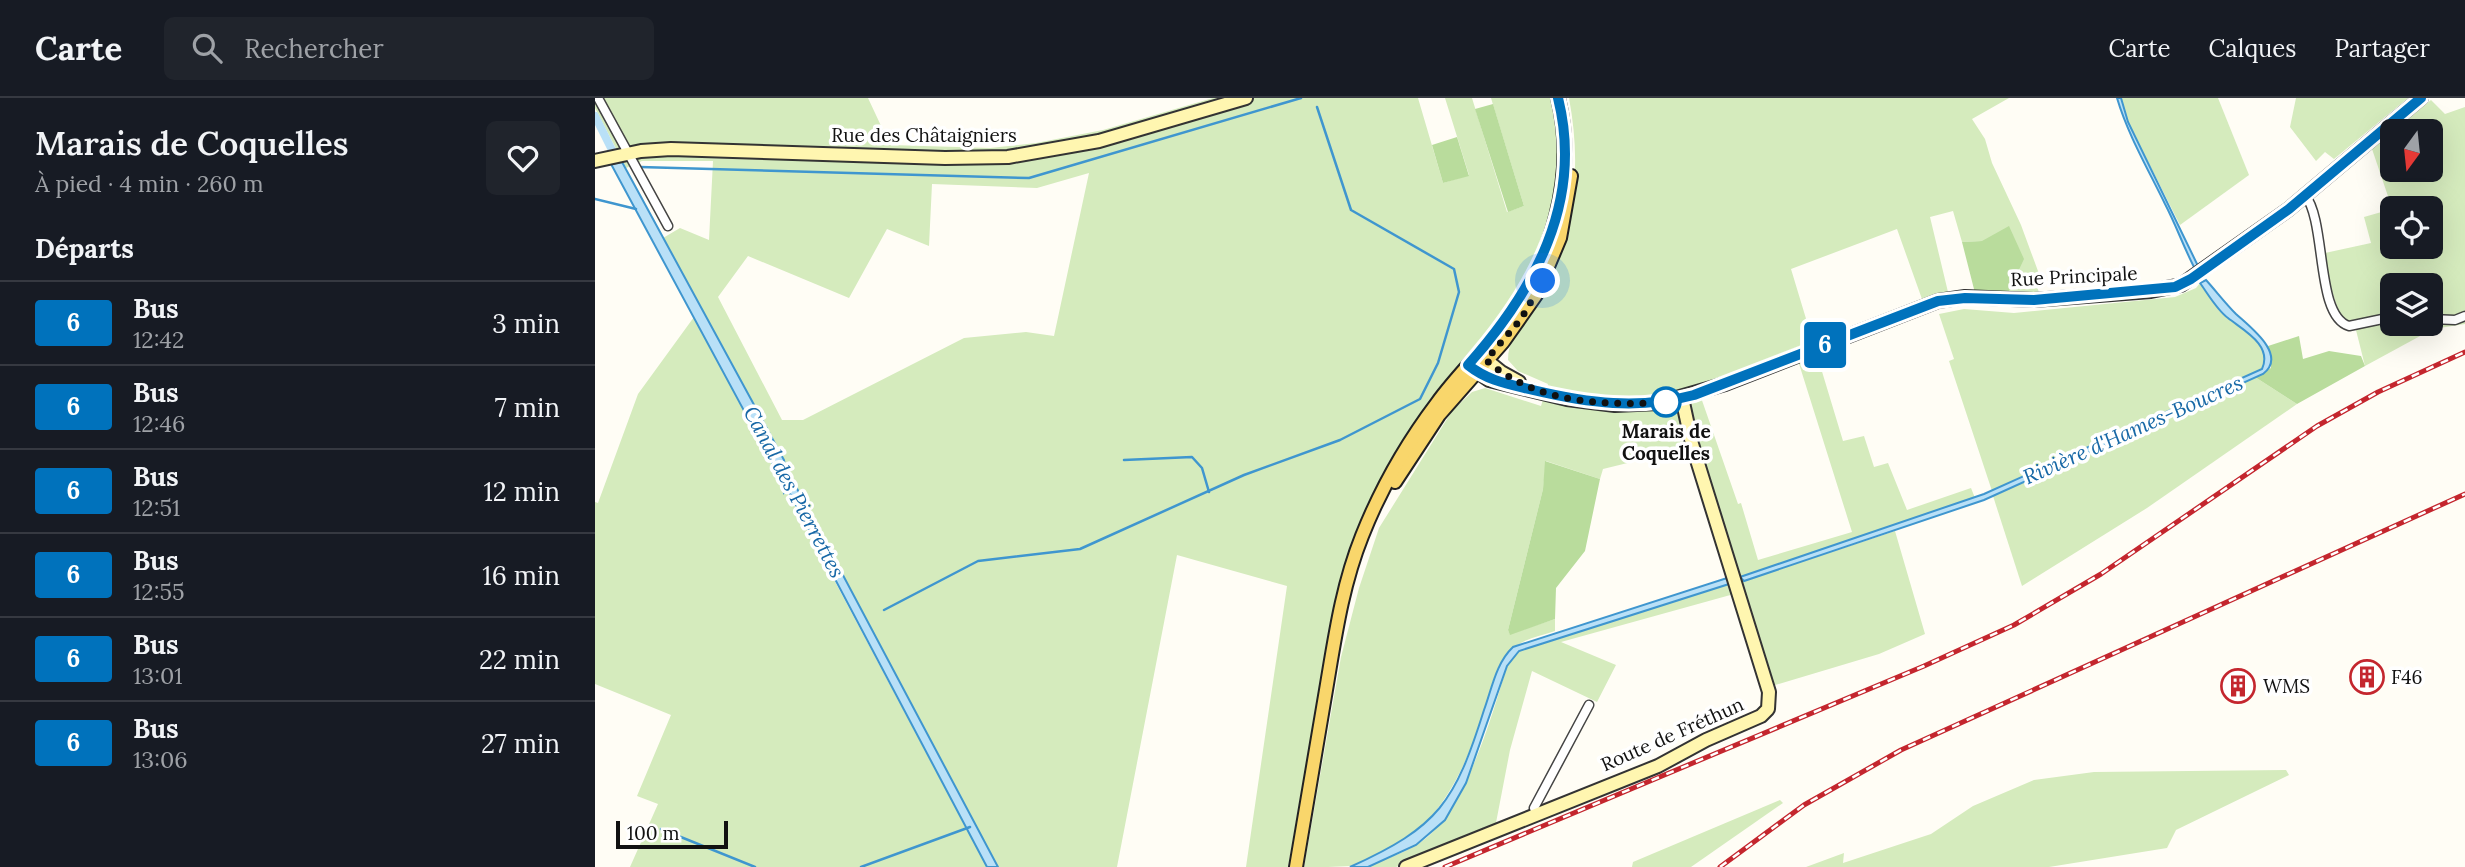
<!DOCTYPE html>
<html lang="fr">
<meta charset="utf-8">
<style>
body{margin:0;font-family:Lora,serif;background:#20242c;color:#f1f3f6;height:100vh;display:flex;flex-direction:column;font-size:26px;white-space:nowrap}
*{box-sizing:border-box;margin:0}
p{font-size:23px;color:#9ea1a6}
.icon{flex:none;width:38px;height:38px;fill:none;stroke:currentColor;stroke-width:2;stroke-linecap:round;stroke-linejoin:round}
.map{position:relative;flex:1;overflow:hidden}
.side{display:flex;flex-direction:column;background:#171b24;width:595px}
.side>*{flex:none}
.badge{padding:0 14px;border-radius:5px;font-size:24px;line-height:46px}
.needle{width:46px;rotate:195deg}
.fabs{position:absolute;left:1785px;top:21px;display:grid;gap:14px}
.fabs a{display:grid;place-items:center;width:63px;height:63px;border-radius:10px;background:#171b24;box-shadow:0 7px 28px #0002;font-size:35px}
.scale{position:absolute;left:21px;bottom:18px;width:112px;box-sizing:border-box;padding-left:7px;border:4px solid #111;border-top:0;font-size:19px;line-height:24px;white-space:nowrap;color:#111;-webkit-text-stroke:5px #fff;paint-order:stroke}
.you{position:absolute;width:35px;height:35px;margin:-18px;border:5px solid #fff;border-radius:50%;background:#1a73e8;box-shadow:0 0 0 10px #1a73e833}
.map>.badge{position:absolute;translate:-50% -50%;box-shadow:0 0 0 4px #fff}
h2{padding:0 35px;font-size:26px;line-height:63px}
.round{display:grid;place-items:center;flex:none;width:74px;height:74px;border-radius:10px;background:#20242c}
.headline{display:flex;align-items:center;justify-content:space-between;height:119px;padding:0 35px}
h1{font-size:33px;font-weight:600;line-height:52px}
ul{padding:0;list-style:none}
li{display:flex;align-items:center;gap:21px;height:84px;padding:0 35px;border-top:2px solid #363941}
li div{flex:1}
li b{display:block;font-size:26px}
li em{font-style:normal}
li .badge{min-width:77px;font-weight:700;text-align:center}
header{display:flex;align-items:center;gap:42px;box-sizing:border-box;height:98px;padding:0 35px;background:#171b24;border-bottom:2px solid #363941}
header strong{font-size:33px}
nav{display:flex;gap:38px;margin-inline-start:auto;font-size:24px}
.search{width:490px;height:63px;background:#20242c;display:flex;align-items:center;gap:18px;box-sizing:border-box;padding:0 24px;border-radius:10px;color:#9ea1a6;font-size:26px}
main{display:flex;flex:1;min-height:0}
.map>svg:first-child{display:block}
.green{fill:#d5ebbd;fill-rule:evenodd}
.forest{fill:#b9dc9c}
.water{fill:#b9e0f7;stroke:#3f96cf;stroke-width:2}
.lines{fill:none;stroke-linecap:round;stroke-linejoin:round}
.stream{stroke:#3f96cf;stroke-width:2.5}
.canal{stroke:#b9e0f7;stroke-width:8}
.street-casing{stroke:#444;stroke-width:11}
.secondary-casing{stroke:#333;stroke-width:16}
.primary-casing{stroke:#222;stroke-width:16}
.street{stroke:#fff;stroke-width:8}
.secondary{stroke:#fff6b0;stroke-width:12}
.primary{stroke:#f9d66b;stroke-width:12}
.rail-casing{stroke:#c4262e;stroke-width:5}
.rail{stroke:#fff;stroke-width:2.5;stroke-dasharray:8;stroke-linecap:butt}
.line-casing{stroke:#fff;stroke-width:16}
.line{stroke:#0072bc;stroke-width:10}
.walk{stroke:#111;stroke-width:7;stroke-dasharray:0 12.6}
.stop-dot{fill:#fff;stroke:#0072bc;stroke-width:3.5}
.labels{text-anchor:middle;stroke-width:7;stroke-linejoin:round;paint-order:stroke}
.street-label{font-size:19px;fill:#111;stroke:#fff}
.stop-label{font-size:19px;font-weight:bold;fill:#111;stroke:#fff}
.poi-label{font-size:19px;fill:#111;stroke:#fff;text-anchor:start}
.water-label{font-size:21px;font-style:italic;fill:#1768a6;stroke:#fff}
</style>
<header>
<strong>Carte</strong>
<div class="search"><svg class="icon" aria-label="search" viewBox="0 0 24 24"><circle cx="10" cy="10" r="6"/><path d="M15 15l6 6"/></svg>Rechercher</div>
<nav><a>Carte</a><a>Calques</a><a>Partager</a></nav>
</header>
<main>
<section class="side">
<div class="headline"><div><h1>Marais de Coquelles</h1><p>À pied · 4 min · 260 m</p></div><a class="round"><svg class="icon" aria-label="heart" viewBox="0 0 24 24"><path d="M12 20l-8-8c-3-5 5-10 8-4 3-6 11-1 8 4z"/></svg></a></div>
<h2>Départs</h2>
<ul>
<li><span class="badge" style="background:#0072bc;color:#fff">6</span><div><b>Bus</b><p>12:42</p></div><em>3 min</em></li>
<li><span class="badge" style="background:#0072bc;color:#fff">6</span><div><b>Bus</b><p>12:46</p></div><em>7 min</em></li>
<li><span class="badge" style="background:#0072bc;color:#fff">6</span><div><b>Bus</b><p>12:51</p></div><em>12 min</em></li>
<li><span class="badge" style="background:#0072bc;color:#fff">6</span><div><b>Bus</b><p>12:55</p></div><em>16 min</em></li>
<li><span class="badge" style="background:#0072bc;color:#fff">6</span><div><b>Bus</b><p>13:01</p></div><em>22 min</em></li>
<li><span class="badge" style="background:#0072bc;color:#fff">6</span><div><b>Bus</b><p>13:06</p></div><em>27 min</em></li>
</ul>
</section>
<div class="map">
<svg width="1870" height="769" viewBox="0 0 1870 769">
<rect width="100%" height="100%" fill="#fffdf5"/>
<!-- green -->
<g class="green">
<path d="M0 0H273L295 47 395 50 441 45 508 32 618 0H823L848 85 874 77 850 0H877L912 114 929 108 896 0H957C976 69 954 138 921 200L770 415 741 496 693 769H651L692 488 582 457 522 769H403C333 635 261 502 190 368L189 362 68 140 85 130 114 142 118 63H47L31 70 0 10ZM494 75 459 238 431 234 369 240 208 322H187L123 199 153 158 254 200 292 131 334 148 337 86 442 90Z"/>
<path d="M974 0H1414L1377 21 1390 41 1397 65 1426 127 1447 184 1441 186 1445 197H1412L1387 143 1367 144 1358 113 1335 119 1353 194 1327 201 1302 131 1196 171 1248 343 1269 338 1279 369 1293 365 1312 412 1376 390 1380 400 1145 479 1149 483 1300 433 1330 536 1284 556 1177 588 1102 348 1008 371 1005 381 951 363 948 391 913 532 915 536 960 521V533C945 538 927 541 916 552 900 566 895 594 889 614 865 686 835 746 756 768 743 769 723 769 709 769L746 559 764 490 784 430 857 313 877 294 890 290 946 308 953 286 923 273 913 262C913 234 933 225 944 202 978 135 988 75 974 0ZM1200 253 1257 434 1163 462 1146 405 1143 406 1102 288 1142 277Z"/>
<polygon points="1526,0 1623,0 1654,77 1585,127 1533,24"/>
<polygon points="1701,0 1813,0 1739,61 1730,54 1721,63 1695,29"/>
<path d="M1836 2 1850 16 1870 9V226L1838 231 1770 268 1761 232 1746 220 1731 175 1730 155 1776 145 1769 119 1797 111V149H1836V110H1797L1777 51 1797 34V72H1836V33H1798ZM1797 187H1836V226H1797Z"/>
<path d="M1605 185C1613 196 1622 212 1633 220 1648 232 1678 247 1667 271L1397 393 1354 263 1359 261 1344 216 1369 211 1419 215 1580 199 1601 190Z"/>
<polygon points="99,219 392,769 35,769 63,706 42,698 76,617 0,586 0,404 3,405 43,296"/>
<polygon points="1660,279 1702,306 1552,410 1427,488 1398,398"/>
<path d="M1134 486 1139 496 966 544 1021 567 1002 604 937 573 915 652 900 730 801 769H773C791 760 814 754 830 741 871 709 897 618 912 568L924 553Z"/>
<polygon points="1691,672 1694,677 1581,732 1572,750 1454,769 1211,769 1249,755 1248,765 1336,736 1378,708 1439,682 1499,674"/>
<polygon points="1185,702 1188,705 1096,769 1037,769 1038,764"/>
</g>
<!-- forest -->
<g class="forest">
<polygon points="898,6 929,108 913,114 880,11"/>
<polygon points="862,39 874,78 848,85 837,47"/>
<polygon points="1414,128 1429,161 1412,197 1380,195 1367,144 1387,143"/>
<polygon points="1704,238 1708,261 1734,253 1766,258 1770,268 1702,306 1660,279 1676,270 1676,258 1670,249"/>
<polygon points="950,363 1005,381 990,453 961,490 960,521 915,537 913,532 948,391"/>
</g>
<!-- water -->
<g class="water">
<path d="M1522 0H1526L1533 24 1604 170 1600 171C1589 150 1581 127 1570 106 1553 71 1533 37 1522 0Z"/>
<path d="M27 64 189 362 190 368C261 502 333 635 403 769H392L193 392 189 395 188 385 16 66Z"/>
<path d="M1611 182C1621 193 1630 205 1641 216 1655 229 1693 257 1668 276L1389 402 1149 483 1145 479 1389 396 1667 271C1678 247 1648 232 1633 220 1622 212 1613 196 1605 185Z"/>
<path d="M1132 480 1134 486 924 553 912 568 871 685 850 722 821 747 773 769H755C844 729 860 704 889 612 897 590 901 565 918 549Z"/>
</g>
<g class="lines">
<!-- stream -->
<g class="stream">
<polyline points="45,69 434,80 706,0"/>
<polyline points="0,101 41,111"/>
<polyline points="529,362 597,359 607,370 614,394"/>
<polyline points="289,512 383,463 485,451 649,377 745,342 825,301 843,265 864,194 859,171 756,112 722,9"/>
<polyline points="66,731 160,769"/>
<polyline points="266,769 375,729"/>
</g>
<!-- canal -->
<polyline class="canal" points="0,18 22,62"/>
<!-- street casing -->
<g class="street-casing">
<g id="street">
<polyline points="3,0 73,128"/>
<path d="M1710 97C1732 124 1720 218 1754 228L1797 219"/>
<polyline points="1836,221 1860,222 1870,218"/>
<polyline points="941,715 939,710 994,607"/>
</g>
</g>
<!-- secondary casing -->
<g class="secondary-casing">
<g id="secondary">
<polyline points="0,63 46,53 76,51 350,60 413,59 504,43 651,0"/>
<polyline points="885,257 906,274 924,284"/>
<polyline points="875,269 894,282 972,301 1020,307 1064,305 1130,286 1343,203 1370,199 1439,202 1556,193 1586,187 1694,111 1826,0"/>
<polyline points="811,769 1063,668 1111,642 1166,618 1173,611 1174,594 1097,346 1087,300"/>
</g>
</g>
<!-- primary casing -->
<g class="primary-casing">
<g id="primary">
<polyline points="800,384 844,317 908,244 941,197 965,140 976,78"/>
<path d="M701 769C711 710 721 651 731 592 740 539 747 488 767 438 786 390 811 346 842 305 863 276 889 252 910 224 957 162 982 77 963 0"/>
</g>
</g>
<!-- street -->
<use href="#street" class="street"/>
<!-- secondary -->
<use href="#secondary" class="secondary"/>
<!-- primary -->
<use href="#primary" class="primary"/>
<!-- rail casing -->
<g class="rail-casing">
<g id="rail">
<polyline points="850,769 1329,568 1419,527 1506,476 1722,328 1783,294 1870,254"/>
<polyline points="1125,769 1209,707 1306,652 1870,396"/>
</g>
</g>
<!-- rail -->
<use href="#rail" class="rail"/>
</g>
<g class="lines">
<!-- line casing -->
<g class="line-casing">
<path id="line" d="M963 0C989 104 939 193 873 267 893 283 913 286 938 292 993 305 1043 312 1099 297L1343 203 1370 200 1439 202 1580 189 1596 181 1694 111 1826 0"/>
</g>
<!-- line -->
<use href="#line" class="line"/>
<!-- walk -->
<path class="walk" d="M948 183 926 221 891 262C941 306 1009 308 1071 304"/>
</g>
<!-- icons -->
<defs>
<g id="building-ring" transform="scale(1.75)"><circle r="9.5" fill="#fff" stroke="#c4262e" stroke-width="1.5"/><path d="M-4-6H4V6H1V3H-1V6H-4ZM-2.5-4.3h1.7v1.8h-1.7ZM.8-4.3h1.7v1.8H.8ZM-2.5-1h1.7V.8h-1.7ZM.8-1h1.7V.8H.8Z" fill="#c4262e"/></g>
</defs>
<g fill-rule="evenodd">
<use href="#building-ring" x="1772" y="579"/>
<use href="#building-ring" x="1643" y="588"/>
</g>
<!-- markers -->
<circle class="stop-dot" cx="1071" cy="304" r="14"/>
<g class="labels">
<!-- street labels -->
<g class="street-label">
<text x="329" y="44">Rue des Châtaigniers</text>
<text transform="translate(1479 178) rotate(-3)" y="7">Rue Principale</text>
<text transform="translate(1077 636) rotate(-24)" y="7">Route de Fréthun</text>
</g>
<!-- stop labels -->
<g class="stop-label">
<text x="1071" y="340">Marais de<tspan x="1071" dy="22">Coquelles</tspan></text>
</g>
<!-- poi labels -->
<g class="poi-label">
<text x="1796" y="586">F46</text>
<text x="1668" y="595">WMS</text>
</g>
<!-- water labels -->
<g class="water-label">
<text transform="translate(1538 332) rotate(-24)" y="7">Rivière d'Hames-Boucres</text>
<text transform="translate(199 394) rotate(62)" y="7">Canal des Pierrettes</text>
</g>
</g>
</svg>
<div class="fabs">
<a><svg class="needle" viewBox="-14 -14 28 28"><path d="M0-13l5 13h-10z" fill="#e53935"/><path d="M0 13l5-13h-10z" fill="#9ea1a6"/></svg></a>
<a><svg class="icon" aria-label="locate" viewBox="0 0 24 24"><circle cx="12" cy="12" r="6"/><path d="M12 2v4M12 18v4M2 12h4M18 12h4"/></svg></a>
<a><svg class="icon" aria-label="layers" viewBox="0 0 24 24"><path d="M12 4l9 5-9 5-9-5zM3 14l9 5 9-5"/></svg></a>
</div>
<div class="scale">100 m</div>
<div class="you" style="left:948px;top:183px"></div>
<b class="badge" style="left:1230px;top:247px;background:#0072bc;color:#fff">6</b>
</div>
</main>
